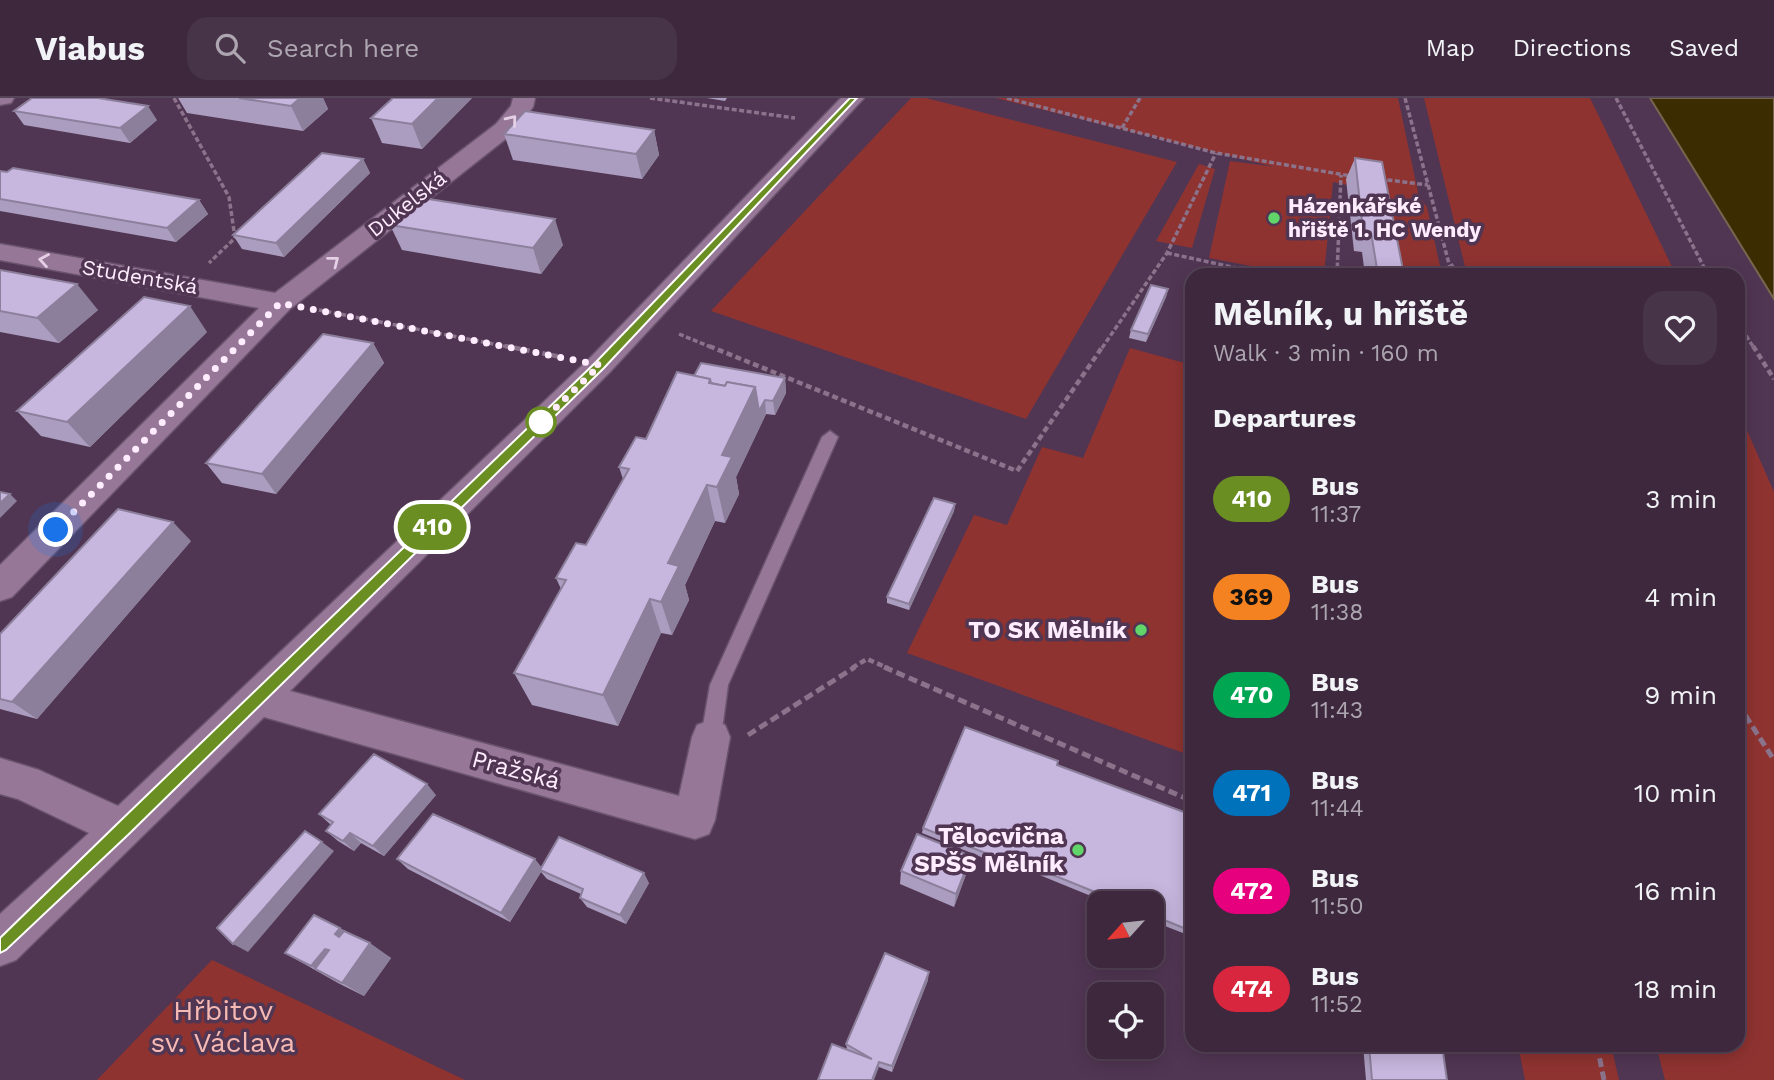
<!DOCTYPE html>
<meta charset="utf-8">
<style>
body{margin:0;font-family:"Work Sans",sans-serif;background:#483449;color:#f1f3f6;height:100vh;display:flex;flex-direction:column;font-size:26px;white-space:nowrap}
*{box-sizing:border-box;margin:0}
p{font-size:23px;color:#ada6b0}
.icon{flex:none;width:38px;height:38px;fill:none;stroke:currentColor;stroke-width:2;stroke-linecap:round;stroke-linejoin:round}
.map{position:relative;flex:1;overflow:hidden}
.sheet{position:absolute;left:1185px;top:170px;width:560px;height:784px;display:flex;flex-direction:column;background:#3d283e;border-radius:21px;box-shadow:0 4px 18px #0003,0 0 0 2px #564458}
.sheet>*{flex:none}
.badge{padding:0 14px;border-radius:23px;font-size:24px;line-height:46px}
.needle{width:46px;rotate:243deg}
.buttons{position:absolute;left:1087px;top:793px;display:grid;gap:14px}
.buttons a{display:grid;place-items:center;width:77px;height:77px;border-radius:14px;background:#3d283e;box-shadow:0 4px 18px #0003,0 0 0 2px #564458;font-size:35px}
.you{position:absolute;width:35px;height:35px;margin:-18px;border:5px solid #fff;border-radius:50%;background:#1a73e8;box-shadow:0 0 0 10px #1a73e833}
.map>.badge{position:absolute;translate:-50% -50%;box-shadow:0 0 0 4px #fff}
h2{padding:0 28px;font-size:26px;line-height:63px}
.round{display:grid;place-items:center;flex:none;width:74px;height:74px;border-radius:21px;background:#483449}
.head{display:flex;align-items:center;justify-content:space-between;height:119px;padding:0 28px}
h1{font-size:33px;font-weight:700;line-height:52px}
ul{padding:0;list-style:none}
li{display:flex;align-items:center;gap:21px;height:98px;padding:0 28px}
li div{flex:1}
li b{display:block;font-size:26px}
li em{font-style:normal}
li .badge{min-width:77px;font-weight:700;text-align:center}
header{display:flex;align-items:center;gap:42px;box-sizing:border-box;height:98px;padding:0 35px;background:#3d283e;border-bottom:2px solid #564458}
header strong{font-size:33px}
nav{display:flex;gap:38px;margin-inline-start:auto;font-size:24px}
.search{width:490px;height:63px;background:#483449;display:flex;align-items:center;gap:18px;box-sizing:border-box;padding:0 24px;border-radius:21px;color:#ada6b0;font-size:26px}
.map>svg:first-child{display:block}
.green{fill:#8f3331}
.water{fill:#3c2c02;stroke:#76664e;stroke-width:2}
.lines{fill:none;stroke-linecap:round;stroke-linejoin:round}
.service-casing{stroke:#6a536c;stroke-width:3}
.minor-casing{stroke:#6a536c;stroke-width:3}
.path-far2{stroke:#8b738c;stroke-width:3.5;stroke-dasharray:5 2.5;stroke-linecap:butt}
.path-far1{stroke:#8b738c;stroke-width:4.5;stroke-dasharray:6 3.5;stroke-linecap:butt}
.path{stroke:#8b738c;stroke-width:5;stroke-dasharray:9 4.5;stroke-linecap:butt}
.service{fill:#967797;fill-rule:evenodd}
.minor{fill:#967797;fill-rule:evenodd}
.wall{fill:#ab9dbf}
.shaded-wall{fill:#8b7f9b}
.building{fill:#c7b6de;stroke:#8b7f9b;stroke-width:2}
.oneway{stroke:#e5d0e5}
.line{fill:#6b8e23;stroke:#fff;stroke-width:2}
.walk{stroke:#ffedff;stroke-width:7;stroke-dasharray:0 12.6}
.poi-dot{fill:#61d56a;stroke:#513653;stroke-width:2.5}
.stop-dot{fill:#fff;stroke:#6b8e23;stroke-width:3.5}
.labels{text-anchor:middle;stroke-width:7;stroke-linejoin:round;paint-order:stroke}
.far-street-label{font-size:21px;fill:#ffedff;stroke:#513653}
.far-poi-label{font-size:21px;font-weight:bold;fill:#ffedff;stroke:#513653;text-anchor:start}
.poi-label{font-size:24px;font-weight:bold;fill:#ffedff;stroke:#513653;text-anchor:end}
.street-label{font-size:24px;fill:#ffedff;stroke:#513653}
.near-park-label{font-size:28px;fill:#f6b9b3;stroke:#513653}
</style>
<header>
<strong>Viabus</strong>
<div class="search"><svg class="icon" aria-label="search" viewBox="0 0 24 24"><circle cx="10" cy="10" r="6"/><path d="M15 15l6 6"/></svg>Search here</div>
<nav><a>Map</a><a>Directions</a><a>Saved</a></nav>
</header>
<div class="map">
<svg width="1774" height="982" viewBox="0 0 1774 982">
<rect width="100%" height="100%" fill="#513653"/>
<!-- green -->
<g class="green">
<polygon points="911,0 926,0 1177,64 1026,321 711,213"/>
<polygon points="996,0 1398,0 1419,99 1427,109 1442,177 1391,177 1347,87 1333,84 1324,177 1298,177 1209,160 1230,63 1275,69"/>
<polygon points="1424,0 1590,0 1676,177 1467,177"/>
<polygon points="1199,66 1215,71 1192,150 1156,143"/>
<polygon points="1130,250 1192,267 1192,658 907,555 974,417 1007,427 1042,349 1083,360"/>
<polygon points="1738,312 1774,394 1774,982 1665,982 1656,947 1738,947"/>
<polygon points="212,862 465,982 97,982"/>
<polygon points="1518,947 1611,947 1619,982 1525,982"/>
</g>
<!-- water -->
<polygon class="water" points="1650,0 1774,0 1774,201"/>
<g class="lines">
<!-- service casing -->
<g class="service-casing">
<polygon id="service" points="830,333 838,339 728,587 721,639 718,645 711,648 704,645 701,639 710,587 822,339"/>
</g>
<!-- minor casing -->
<g class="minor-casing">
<g id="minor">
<polygon points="0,0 14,0 11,5 0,7"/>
<polygon points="513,0 535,0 533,9 512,36 290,211 12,499 0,503 0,467 259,210 0,162 0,146 275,195 496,26 511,8"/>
<polygon points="841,0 864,0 610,274 290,593 679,698 692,639 697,627 711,622 725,627 730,639 715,722 709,736 695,741 264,619 16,862 0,868 0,816 89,735 18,701 0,696 0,660 39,672 118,708 590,260"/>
</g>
</g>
<!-- path-far2 -->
<g class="path-far2">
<polyline points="174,0 229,99 235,140 209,165"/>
<polyline points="650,0 795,20"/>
<polyline points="1007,0 1216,55 1351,78"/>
<polyline points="1405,0 1452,177"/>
<polyline points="1616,0 1708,177"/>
<polyline points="1122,30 1140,0"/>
<polyline points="1380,81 1428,87"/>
<polyline points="1167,155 1269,177"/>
<polyline points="1451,166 1458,177"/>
<polyline points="1337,177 1341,77"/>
<polyline points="319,212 514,250"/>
<polyline points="1738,225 1754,250"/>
<polyline points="679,236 713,250"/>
<polyline points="1102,250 1167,155 1216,55"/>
</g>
<!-- path-far1 -->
<g class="path-far1">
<polyline points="505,248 561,259"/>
<polyline points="709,248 1017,373 1103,248"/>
<polyline points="1753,248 1774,281"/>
<polyline points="852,570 867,561 888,570"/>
</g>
<!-- path -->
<g class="path">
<polyline points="884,569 1192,703"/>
<polyline points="1738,606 1774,662"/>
<polyline points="748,637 855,569"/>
<polyline points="1597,947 1604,982"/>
</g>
<!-- service -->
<use href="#service" class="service"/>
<!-- minor -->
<use href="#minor" class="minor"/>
</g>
<!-- wall -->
<g class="wall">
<polygon points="178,0 323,0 328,11 303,33 187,15"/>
<polygon points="472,0 422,51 382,45 371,20"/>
<polygon points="707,0 727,0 725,3"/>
<polygon points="14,13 157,22 130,45 24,27"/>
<polygon points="654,32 659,57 642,81 513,62 504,36"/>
<polygon points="1355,60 1404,177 1365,177 1362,154 1354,153 1346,81"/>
<polygon points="363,61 370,75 284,159 242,151 233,137"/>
<polygon points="0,73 199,102 208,116 176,144 0,113"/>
<polygon points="390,127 563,147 541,176 402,152"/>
<polygon points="0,172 98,212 59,245 0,234"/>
<polygon points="1168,191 1166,199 1146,244 1129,240 1131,232"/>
<polygon points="207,234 90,349 41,338 17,313"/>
<polygon points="373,245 384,265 276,396 222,385 206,365"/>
<polygon points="694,278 785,280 786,295 775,317 766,316 736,379 739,396 725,425 715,423 685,487 689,502 672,537 661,535 618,628 532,607 514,575 561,491 556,480 586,447 623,381 619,369 646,341"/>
<polygon points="955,406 954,413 909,512 887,505 887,499"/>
<polygon points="191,443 37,621 0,611 0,536"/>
<polygon points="1057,667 1192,717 1192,835 1190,834 1188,837 1152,823 1152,805 1108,805 1020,769 1018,774 922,735 923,730"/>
<polygon points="436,697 384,758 361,745 354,753 338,743 326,733 331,727 319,716"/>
<polygon points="971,758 968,771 954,809 900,786 901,773"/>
<polygon points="397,761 541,769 649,785 626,826 587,809 580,800 581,796 547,781 541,774 510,824 408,771"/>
<polygon points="340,830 391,860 364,898 338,885 285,855"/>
<polygon points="928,882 892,974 879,969 847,951 846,946"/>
<polygon points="1363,947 1442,947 1447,982 1366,982"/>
</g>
<!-- shaded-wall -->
<g class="shaded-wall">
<polygon points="300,0 323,0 328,11 303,33 291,8"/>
<polygon points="438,0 472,0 422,51 412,26"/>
<polygon points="148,8 157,22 130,45 120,30"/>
<polygon points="654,32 659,57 642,81 636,56"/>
<polygon points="363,61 370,75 284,159 276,145"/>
<polygon points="199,102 208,116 176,144 167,130"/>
<polygon points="555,121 563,147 541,176 533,150"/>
<polygon points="77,186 98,212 59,245 37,220"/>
<polygon points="1168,191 1166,199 1146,244 1148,236"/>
<polygon points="190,208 207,234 90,349 67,324"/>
<polygon points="373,245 384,265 276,396 262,376"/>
<polygon points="785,280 786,295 775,317 773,303"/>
<polygon points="755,289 765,302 766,316 736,379 739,396 725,425 717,389 722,357"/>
<polygon points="707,387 715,423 685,487 689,502 672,537 661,504 668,465"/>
<polygon points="10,396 17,403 0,420 0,405"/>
<polygon points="955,406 954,413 909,512 909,506"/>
<polygon points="173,424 191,443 37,621 12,604"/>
<polygon points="650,501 661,535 618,628 603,597"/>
<polygon points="427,686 436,697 384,758 373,748"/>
<polygon points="350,735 361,745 354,753 343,743"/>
<polygon points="322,744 334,753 248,854 233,846"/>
<polygon points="971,758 968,771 954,809 956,796"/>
<polygon points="535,761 543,771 540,772 541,774 510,824 501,815"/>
<polygon points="644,775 649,785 626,826 620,817"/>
<polygon points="340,830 362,845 357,851 335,836"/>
<polygon points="370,845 391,860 364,898 342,885"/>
<polygon points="325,851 348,865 320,874 311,868"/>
<polygon points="929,874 928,882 892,974 892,968"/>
<polygon points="879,964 879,969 874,982 872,982"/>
</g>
<!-- building -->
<g class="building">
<polygon points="32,0 98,0 148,8 120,30 14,13"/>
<polygon points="239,0 300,0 291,8"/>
<polygon points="393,0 438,0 412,26 371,20"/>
<polygon points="525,13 654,32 636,56 504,36"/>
<polygon points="322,55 363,61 276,145 233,137"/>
<polygon points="1355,60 1382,64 1404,177 1378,177 1371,134 1363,132"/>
<polygon points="13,70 199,102 167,130 0,101 0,73 7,74"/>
<polygon points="416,99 555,121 533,150 390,127"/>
<polygon points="0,172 77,186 37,220 0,213"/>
<polygon points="1151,187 1168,191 1148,236 1131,232"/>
<polygon points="144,199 190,208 67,324 17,313"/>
<polygon points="323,236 373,245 262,376 206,365"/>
<polygon points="701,265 785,280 773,303 765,302 759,313 755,289 727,284 725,288 711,285 710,281 694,278"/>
<polygon points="677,274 710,281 709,285 725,288 727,284 755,289 722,357 732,359 717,389 707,387 668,465 679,468 661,504 650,501 603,597 514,575 566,482 556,480 576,445 586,447 595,431 629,371 619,369 636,339 646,341"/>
<polygon points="0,394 10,396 0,405"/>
<polygon points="934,400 955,406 909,506 887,499"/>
<polygon points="118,411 173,424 12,604 0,601 0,536"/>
<polygon points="965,629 1058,663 1057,667 1192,717 1191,833 1152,817 1152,805 1122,805 1021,764 1020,769 923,730"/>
<polygon points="374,656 427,686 373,748 350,735 343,743 326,733 333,724 319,716"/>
<polygon points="433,716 535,761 501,815 397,761"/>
<polygon points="305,733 322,744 233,846 217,830"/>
<polygon points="917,736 971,758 956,796 901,773"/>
<polygon points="559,739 644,775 620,817 580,800 583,791 540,772"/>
<polygon points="314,817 340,830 335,836 339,839 344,833 370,845 342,885 315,871 329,852 325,851 311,868 285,855"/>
<polygon points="885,855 929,874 892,968 879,964 872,982 818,982 832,946 872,961 846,946"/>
<polygon points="1369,947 1442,947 1447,982 1372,982"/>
</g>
<!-- one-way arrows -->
<defs><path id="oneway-chevron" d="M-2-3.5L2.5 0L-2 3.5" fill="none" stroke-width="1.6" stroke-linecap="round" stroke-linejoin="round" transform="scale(1.75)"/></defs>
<g class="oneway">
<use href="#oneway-chevron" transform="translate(512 22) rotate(-51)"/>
<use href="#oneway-chevron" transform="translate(44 162) rotate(-170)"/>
<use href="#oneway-chevron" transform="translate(334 163) rotate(-38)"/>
</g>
<!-- line -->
<polygon class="line" points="850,0 857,0 604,270 129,736 6,852 0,855 0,840 118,725 596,264"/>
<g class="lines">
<!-- walk -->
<polyline class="walk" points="56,432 280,205 600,267 541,324"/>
</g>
<!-- markers -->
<g class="poi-dot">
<circle cx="1274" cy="120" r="7"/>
<circle cx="1141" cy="532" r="7"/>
<circle cx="1078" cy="752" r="7"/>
</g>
<circle class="stop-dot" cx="541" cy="324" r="14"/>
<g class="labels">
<!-- far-street labels -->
<g class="far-street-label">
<text transform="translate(407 106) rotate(-38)" y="7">Dukelská</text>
<text transform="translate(140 179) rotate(10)" y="7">Studentská</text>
</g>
<!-- far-poi labels -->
<g class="far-poi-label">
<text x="1288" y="115">Házenkářské<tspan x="1288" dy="24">hřiště 1. HC Wendy</tspan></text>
</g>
<!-- poi labels -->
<g class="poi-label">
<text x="1127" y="540">TO SK Mělník</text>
<text x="1064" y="746">Tělocvična<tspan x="1064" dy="28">SPŠS Mělník</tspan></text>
</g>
<!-- street labels -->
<g class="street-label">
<text transform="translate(516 672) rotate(15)" y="8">Pražská</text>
</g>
<!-- near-park labels -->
<g class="near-park-label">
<text x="223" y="922">Hřbitov<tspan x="223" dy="32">sv. Václava</tspan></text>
</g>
</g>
</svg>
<div class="buttons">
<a><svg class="needle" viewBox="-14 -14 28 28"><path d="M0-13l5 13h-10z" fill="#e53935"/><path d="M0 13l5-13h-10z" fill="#ada6b0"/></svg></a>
<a><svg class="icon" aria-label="locate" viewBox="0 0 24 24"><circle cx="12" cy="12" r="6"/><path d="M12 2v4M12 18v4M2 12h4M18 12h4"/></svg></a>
</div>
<div class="you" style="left:56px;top:432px"></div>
<b class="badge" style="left:432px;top:429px;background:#6b8e23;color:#fff">410</b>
<section class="sheet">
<div class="head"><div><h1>Mělník, u hřiště</h1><p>Walk · 3 min · 160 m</p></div><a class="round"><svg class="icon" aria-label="heart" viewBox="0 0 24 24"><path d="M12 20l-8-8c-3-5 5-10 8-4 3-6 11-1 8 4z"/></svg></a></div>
<h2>Departures</h2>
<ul>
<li><span class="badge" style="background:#6b8e23;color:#fff">410</span><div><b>Bus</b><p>11:37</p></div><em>3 min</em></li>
<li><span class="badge" style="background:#f58220;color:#111">369</span><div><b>Bus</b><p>11:38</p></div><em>4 min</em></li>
<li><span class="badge" style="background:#00a651;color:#fff">470</span><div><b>Bus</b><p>11:43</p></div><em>9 min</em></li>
<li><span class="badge" style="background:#0072bc;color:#fff">471</span><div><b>Bus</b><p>11:44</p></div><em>10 min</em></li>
<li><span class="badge" style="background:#e6007e;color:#fff">472</span><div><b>Bus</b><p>11:50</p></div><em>16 min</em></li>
<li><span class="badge" style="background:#d7263d;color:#fff">474</span><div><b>Bus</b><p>11:52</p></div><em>18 min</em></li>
</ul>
</section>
</div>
